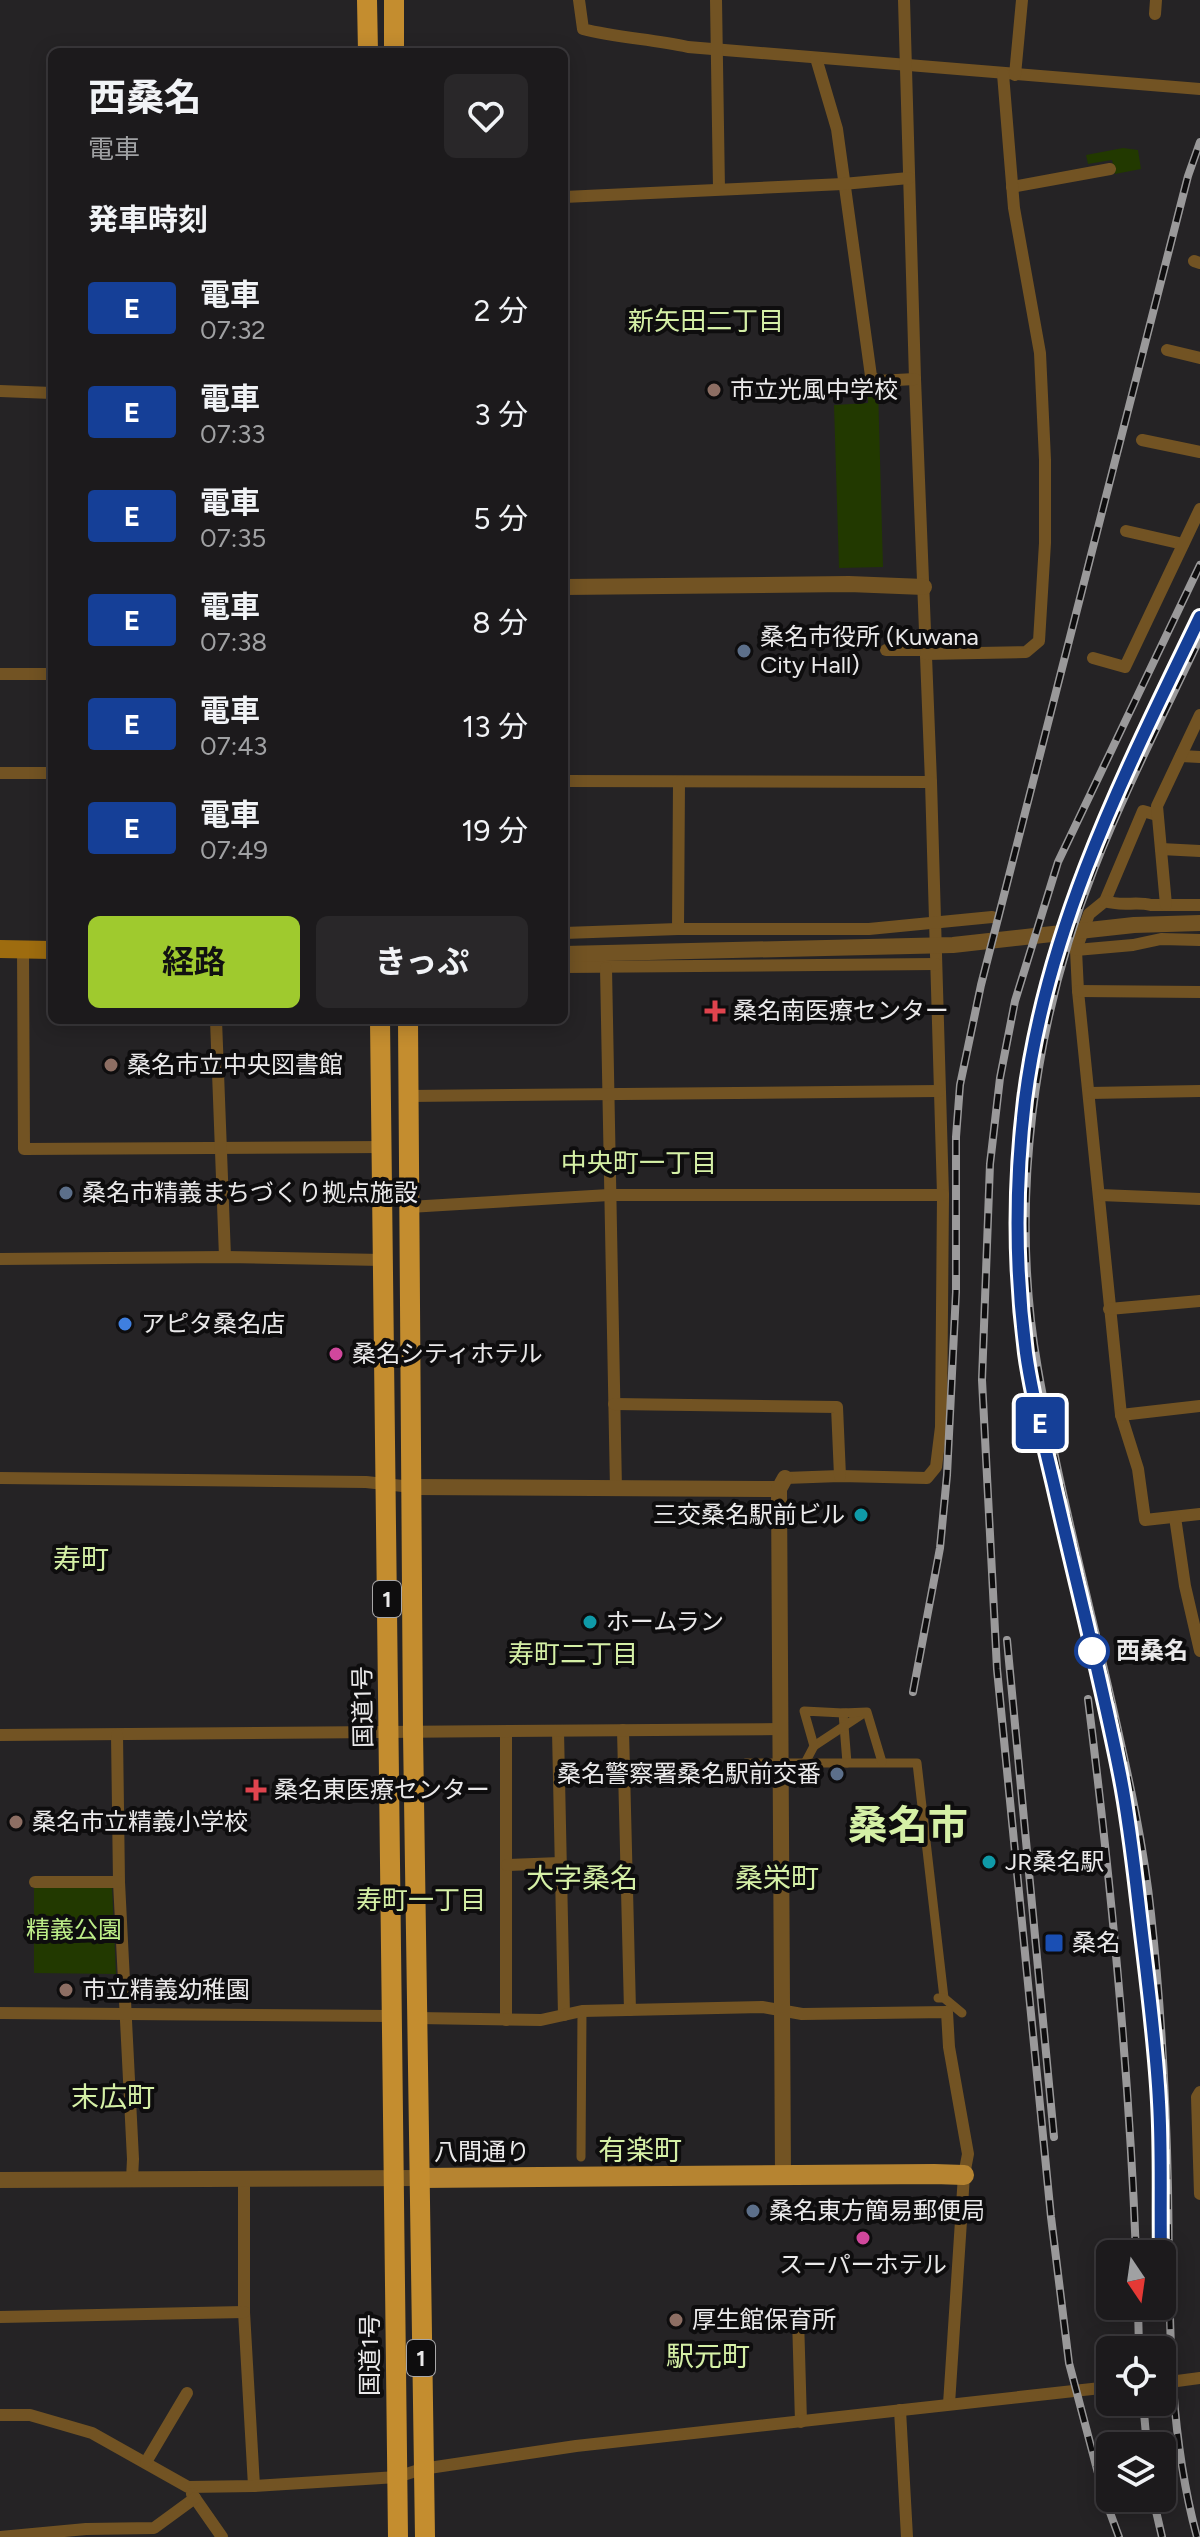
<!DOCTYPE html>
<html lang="ja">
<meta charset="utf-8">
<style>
body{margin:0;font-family:Figtree,"Noto Sans JP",sans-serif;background:#292729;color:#f1f3f6;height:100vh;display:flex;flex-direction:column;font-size:30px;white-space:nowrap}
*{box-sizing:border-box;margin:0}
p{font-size:26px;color:#a0a1a3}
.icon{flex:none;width:44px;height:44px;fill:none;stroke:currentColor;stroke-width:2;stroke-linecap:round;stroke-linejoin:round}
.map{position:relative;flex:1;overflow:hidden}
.details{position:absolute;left:48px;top:48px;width:520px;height:976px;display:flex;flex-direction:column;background:#1c1a1c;border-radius:12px;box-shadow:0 4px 20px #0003,0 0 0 2px #3a383b}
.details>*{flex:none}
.badge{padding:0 16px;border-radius:6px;font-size:28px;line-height:52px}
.needle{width:52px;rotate:167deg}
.buttons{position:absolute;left:1096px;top:2240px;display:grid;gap:16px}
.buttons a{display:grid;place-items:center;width:80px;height:80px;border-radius:12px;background:#1c1a1c;box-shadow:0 4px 20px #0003,0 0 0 2px #3a383b;font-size:40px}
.map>.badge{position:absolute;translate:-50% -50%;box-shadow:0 0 0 4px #fff}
h2{padding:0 40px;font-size:30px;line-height:72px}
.round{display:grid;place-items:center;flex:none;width:84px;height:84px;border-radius:12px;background:#292729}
.summary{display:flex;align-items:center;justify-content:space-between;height:136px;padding:0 40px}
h1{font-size:38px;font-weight:700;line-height:60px}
.primary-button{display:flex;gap:16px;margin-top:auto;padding:16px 40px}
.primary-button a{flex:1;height:92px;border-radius:12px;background:#9fca2e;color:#111;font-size:32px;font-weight:700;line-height:92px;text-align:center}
.primary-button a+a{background:#292729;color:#f1f3f6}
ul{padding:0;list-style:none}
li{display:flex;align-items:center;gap:24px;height:104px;padding:0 40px}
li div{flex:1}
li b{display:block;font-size:30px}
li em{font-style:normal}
li .badge{min-width:88px;font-weight:700;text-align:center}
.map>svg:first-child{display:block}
.green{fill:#223900}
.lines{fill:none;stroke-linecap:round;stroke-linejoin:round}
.pedestrian{stroke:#725323;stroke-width:9}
.minor{stroke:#725323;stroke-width:12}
.tertiary{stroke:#725323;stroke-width:16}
.secondary{stroke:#9e6c0f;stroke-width:18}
.primary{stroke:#b68431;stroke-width:20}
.trunk{stroke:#c48d2f;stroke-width:20}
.rail-casing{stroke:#9a999a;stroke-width:8}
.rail{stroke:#0e0d0e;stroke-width:5;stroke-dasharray:15;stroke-linecap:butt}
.line-casing{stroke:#fff;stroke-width:18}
.line{stroke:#153f97;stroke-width:12}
.education-dot{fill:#8d6e63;stroke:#0e0d0e;stroke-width:3}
.service-dot{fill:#5c6f8a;stroke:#0e0d0e;stroke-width:3}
.health-dot{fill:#e0444e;stroke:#0e0d0e;stroke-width:3}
.shop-dot{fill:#3f7fe0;stroke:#0e0d0e;stroke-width:3}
.hotel-dot{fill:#d1479c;stroke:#0e0d0e;stroke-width:3}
.culture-dot{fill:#0f9aa8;stroke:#0e0d0e;stroke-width:3}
.stop-dot{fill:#fff;stroke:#153f97;stroke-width:4}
.transit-dot{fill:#1a4fb4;stroke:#0e0d0e;stroke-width:3}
.labels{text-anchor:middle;stroke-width:8;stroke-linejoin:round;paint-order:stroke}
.shield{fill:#0e0d0e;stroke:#a8a7a8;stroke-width:2}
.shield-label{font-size:22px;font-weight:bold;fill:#eae9ea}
.poi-label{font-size:24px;fill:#eae9ea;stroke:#0e0d0e;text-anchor:start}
.stop-label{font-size:24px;font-weight:bold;fill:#eae9ea;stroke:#0e0d0e;text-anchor:start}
.street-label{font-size:24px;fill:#eae9ea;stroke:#0e0d0e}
.park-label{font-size:24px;fill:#bdee88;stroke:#0e0d0e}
.neighbourhood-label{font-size:26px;fill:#d5f0a6;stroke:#0e0d0e}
.quarter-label{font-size:28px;fill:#d5f0a6;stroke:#0e0d0e}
.town-label{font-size:40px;font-weight:bold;fill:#d5f0a6;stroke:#0e0d0e}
</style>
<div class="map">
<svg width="1200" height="2537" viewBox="0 0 1200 2537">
<rect width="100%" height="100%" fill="#252325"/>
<!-- green -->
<g class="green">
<polygon points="1123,148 1138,150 1141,169 1115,174 1112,160 1088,164 1086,155"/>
<polygon points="878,387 883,567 839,568 834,405 868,403 868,388"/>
<polygon points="34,1886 112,1886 116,1974 34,1973"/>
</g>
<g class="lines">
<!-- pedestrian -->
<g class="pedestrian">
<polyline points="846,1713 843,1713 847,1763"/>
<polyline points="814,1746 864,1713"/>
<polyline points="746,1763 917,1763 944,1998"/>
<polyline points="805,1763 814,1746 804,1711 843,1713 867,1712 882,1762"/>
<polyline points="938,1998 944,1998 962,2013"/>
<polyline points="581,2157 582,2011"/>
</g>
<!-- minor -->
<g class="minor">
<path d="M579 0 583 29C617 38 653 39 688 47L1200 89"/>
<polyline points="716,0 719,189"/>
<polyline points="904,0 915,379 931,782"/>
<polyline points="1155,14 1156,0"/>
<polyline points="816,58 837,129 871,376 877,381 915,379"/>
<polyline points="1015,75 1022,0"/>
<polyline points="1012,187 1110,169"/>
<polyline points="564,197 843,184 909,178"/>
<polyline points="1194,261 1200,263"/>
<polyline points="1167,350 1200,358"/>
<polyline points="0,391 52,393"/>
<polyline points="1142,440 1200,452"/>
<polyline points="1126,531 1183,544"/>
<polyline points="886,650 926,650"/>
<polyline points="926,654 1026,652 1039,641 1045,543 1045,460 1040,353 1014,208 1003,74"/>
<polyline points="1093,658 1125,667 1200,509"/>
<polyline points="0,674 52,674"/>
<polyline points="1181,756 1200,757"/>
<polyline points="0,773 52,773"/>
<polyline points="564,781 931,782 943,1195 941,1427 936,1467 927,1478 840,1476 785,1478"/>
<polyline points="1157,815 1143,811 1105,901 1089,914 1076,950 1078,991 1121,1415 1138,1469 1145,1520 1200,1514"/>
<polyline points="1161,849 1200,851"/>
<path d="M1105 901C1121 907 1136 901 1151 905H1200"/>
<polyline points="1166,905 1157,806 1200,715"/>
<polyline points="678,929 679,782"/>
<polyline points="564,933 678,929 869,929 992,917"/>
<polyline points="23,949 24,1149 384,1147"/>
<polyline points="1076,950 1133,945 1161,939 1200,940"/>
<polyline points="564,967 936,964"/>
<polyline points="606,968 616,1489"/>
<polyline points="1078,991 1200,992"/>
<polyline points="216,1020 225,1257"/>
<polyline points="1089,1093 1200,1091"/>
<polyline points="408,1096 939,1091"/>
<polyline points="1100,1195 1200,1199"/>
<polyline points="409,1207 609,1195 943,1195"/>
<polyline points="0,1259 225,1257 382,1260"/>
<polyline points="1109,1309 1200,1301"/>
<polyline points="614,1404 837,1407 840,1476"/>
<polyline points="1121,1415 1200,1406"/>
<polyline points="0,1478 366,1482 412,1487"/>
<polyline points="1175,1517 1185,1586 1200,1651"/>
<polyline points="623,1730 630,2010"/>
<polyline points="558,1731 564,2015"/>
<polyline points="506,1732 506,2020"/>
<polyline points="0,1735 781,1729"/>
<polyline points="117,1735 119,1882 133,2159 132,2179"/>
<polyline points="507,1865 560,1863"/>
<polyline points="35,1882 119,1882"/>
<polyline points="0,2013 392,2016"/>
<polyline points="418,2018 541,2020 582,2011 762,2007 802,2014 947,2012 949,2047 968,2154 964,2175 949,2404"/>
<polyline points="1200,2092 1197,2097 1200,2194"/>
<polyline points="244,2179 244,2312 254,2486"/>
<polyline points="0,2317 244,2312"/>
<polyline points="798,2318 801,2422"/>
<polyline points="1162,2383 1200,2378"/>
<polyline points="900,2410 907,2537"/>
<polyline points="0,2415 30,2415 92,2433 188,2487 254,2486 397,2477 422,2469 576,2446 1110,2387"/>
<polyline points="146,2462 187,2393"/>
<polyline points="192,2494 222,2537"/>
<polyline points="0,2537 86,2529 154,2528 195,2498"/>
</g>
<!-- tertiary -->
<g class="tertiary">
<polyline points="564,587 849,584 924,587"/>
<polyline points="564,954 953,945 1134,925 1200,923"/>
<polyline points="412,1487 779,1489"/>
<polyline points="783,2175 779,1489 785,1478"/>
<polyline points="0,2180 420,2178"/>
</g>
<!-- secondary -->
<polyline class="secondary" points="0,949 52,950"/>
<!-- primary -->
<polyline class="primary" points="420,2178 934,2174 964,2175"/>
<!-- trunk -->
<g class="trunk">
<polyline points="367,0 368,52"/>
<polyline points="394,0 394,52"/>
<polyline points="380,1020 398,2537"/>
<polyline points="408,1020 413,1732 425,2537"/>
</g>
<!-- rail casing -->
<g class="rail-casing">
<g id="rail">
<polyline points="1186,646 1200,616"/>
<polyline points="1007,1640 1054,2137"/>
<polyline points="913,1692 940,1548 947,1475 956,1292 956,1137 960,1085 981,985 1188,176 1200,142"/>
<path d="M1088 1699C1111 1883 1129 2068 1136 2254"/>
<polyline points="1138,2306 1139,2350"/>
<polyline points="1143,2402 1147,2446"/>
<polyline points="1153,2498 1162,2537"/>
<polyline points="1119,2537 1104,2496 1069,2363 1051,2217 997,1669 982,1380 990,1164 1000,1078 1015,1001 1058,862 1200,565"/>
<path d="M1197 2537C1166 2423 1170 2304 1168 2187 1166 2096 1161 2005 1151 1914 1144 1846 1129 1779 1114 1712 1088 1598 1058 1484 1038 1369 1009 1204 1033 1024 1094 869 1125 790 1164 714 1200 638"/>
</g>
</g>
<!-- rail -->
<use href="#rail" class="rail"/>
</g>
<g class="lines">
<!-- line casing -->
<g class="line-casing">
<path id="line" d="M1161 2254C1160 2203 1162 2152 1159 2102 1156 2043 1148 1984 1141 1925 1135 1874 1130 1824 1120 1774 1101 1677 1076 1582 1054 1485 1044 1442 1032 1397 1026 1353 1015 1269 1015 1183 1025 1100 1047 925 1125 773 1200 617"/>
</g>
<!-- line -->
<use href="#line" class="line"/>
</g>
<!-- markers -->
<g class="education-dot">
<circle cx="714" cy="390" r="8"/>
<circle cx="111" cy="1065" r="8"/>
<circle cx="16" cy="1822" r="8"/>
<circle cx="66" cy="1990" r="8"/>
<circle cx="676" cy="2320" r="8"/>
</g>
<g class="service-dot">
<circle cx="744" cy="651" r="8"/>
<circle cx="66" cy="1193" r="8"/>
<circle cx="837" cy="1774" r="8"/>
<circle cx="753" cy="2211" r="8"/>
</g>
<g class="health-dot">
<path d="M711 999h8v8h8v8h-8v8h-8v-8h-8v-8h8z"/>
<path d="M252 1778h8v8h8v8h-8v8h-8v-8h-8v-8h8z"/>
</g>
<circle class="shop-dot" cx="125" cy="1324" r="8"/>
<g class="hotel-dot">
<circle cx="336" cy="1354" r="8"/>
<circle cx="863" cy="2238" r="8"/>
</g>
<g class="culture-dot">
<circle cx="861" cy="1515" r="8"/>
<circle cx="590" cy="1622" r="8"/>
<circle cx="989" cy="1862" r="8"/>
</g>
<circle class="stop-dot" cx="1092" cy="1651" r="16"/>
<rect class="transit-dot" x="1044" y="1933" width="20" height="20" rx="4"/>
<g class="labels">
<!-- shield labels -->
<g class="shield">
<rect x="373" y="1581" width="28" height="36" rx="6"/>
<rect x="407" y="2340" width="28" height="36" rx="6"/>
</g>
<g class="shield-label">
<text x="387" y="1607">1</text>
<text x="421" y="2366">1</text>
</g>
<!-- poi labels -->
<g class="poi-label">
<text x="730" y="398">市立光風中学校</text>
<text x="760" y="645">桑名市役所 (Kuwana<tspan x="760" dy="28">City Hall)</tspan></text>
<text x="733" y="1019">桑名南医療センター</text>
<text x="127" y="1073">桑名市立中央図書館</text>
<text x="82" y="1201">桑名市精義まちづくり拠点施設</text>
<text x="141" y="1332">アピタ桑名店</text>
<text x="352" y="1362">桑名シティホテル</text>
<text x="845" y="1523" text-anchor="end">三交桑名駅前ビル</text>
<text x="606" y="1630">ホームラン</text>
<text x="821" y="1782" text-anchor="end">桑名警察署桑名駅前交番</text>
<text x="274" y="1798">桑名東医療センター</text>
<text x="32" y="1830">桑名市立精義小学校</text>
<text x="1005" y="1870">JR桑名駅</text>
<text x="1072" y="1951">桑名</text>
<text x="82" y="1998">市立精義幼稚園</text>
<text x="769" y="2219">桑名東方簡易郵便局</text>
<text x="863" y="2273" text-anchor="middle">スーパーホテル</text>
<text x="692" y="2328">厚生館保育所</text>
</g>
<!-- stop labels -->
<g class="stop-label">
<text x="1116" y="1659">西桑名</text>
</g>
<!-- street labels -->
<g class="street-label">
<text transform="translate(363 1707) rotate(-91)" y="8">国道1号</text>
<text x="482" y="2160">八間通り</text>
<text transform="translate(370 2355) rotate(-90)" y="8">国道1号</text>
</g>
<!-- park labels -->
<g class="park-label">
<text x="74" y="1938">精義公園</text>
</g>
<!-- neighbourhood labels -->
<g class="neighbourhood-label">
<text x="706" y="330">新矢田二丁目</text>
<text x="639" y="1172">中央町一丁目</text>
<text x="573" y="1663">寿町二丁目</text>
<text x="421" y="1909">寿町一丁目</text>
</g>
<!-- quarter labels -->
<g class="quarter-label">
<text x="81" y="1569">寿町</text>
<text x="582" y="1888">大字桑名</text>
<text x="777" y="1888">桑栄町</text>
<text x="113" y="2107">末広町</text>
<text x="640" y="2160">有楽町</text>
<text x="708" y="2366">駅元町</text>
</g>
<!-- town labels -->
<g class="town-label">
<text x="908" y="1839">桑名市</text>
</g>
</g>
</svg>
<div class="buttons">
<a><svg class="needle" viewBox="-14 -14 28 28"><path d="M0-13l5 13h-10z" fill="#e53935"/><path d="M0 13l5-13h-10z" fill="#a0a1a3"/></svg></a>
<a><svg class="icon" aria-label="locate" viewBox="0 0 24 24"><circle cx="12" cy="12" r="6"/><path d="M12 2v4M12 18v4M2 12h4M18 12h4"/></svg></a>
<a><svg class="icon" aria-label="layers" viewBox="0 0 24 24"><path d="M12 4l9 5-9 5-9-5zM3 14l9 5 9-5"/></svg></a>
</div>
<b class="badge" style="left:1040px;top:1423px;background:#153f97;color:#fff">E</b>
<section class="details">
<div class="summary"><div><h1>西桑名</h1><p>電車</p></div><a class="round"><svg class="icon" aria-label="heart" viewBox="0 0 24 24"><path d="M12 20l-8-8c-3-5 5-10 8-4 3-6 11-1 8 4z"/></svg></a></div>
<h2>発車時刻</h2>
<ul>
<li><span class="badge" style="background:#153f97;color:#fff">E</span><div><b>電車</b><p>07:32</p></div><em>2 分</em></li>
<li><span class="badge" style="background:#153f97;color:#fff">E</span><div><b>電車</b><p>07:33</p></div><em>3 分</em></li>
<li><span class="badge" style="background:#153f97;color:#fff">E</span><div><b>電車</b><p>07:35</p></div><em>5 分</em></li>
<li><span class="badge" style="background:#153f97;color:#fff">E</span><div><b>電車</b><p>07:38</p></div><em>8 分</em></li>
<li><span class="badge" style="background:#153f97;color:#fff">E</span><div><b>電車</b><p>07:43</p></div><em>13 分</em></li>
<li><span class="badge" style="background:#153f97;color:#fff">E</span><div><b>電車</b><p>07:49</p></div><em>19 分</em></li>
</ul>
<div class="primary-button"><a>経路</a><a>きっぷ</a></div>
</section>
</div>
